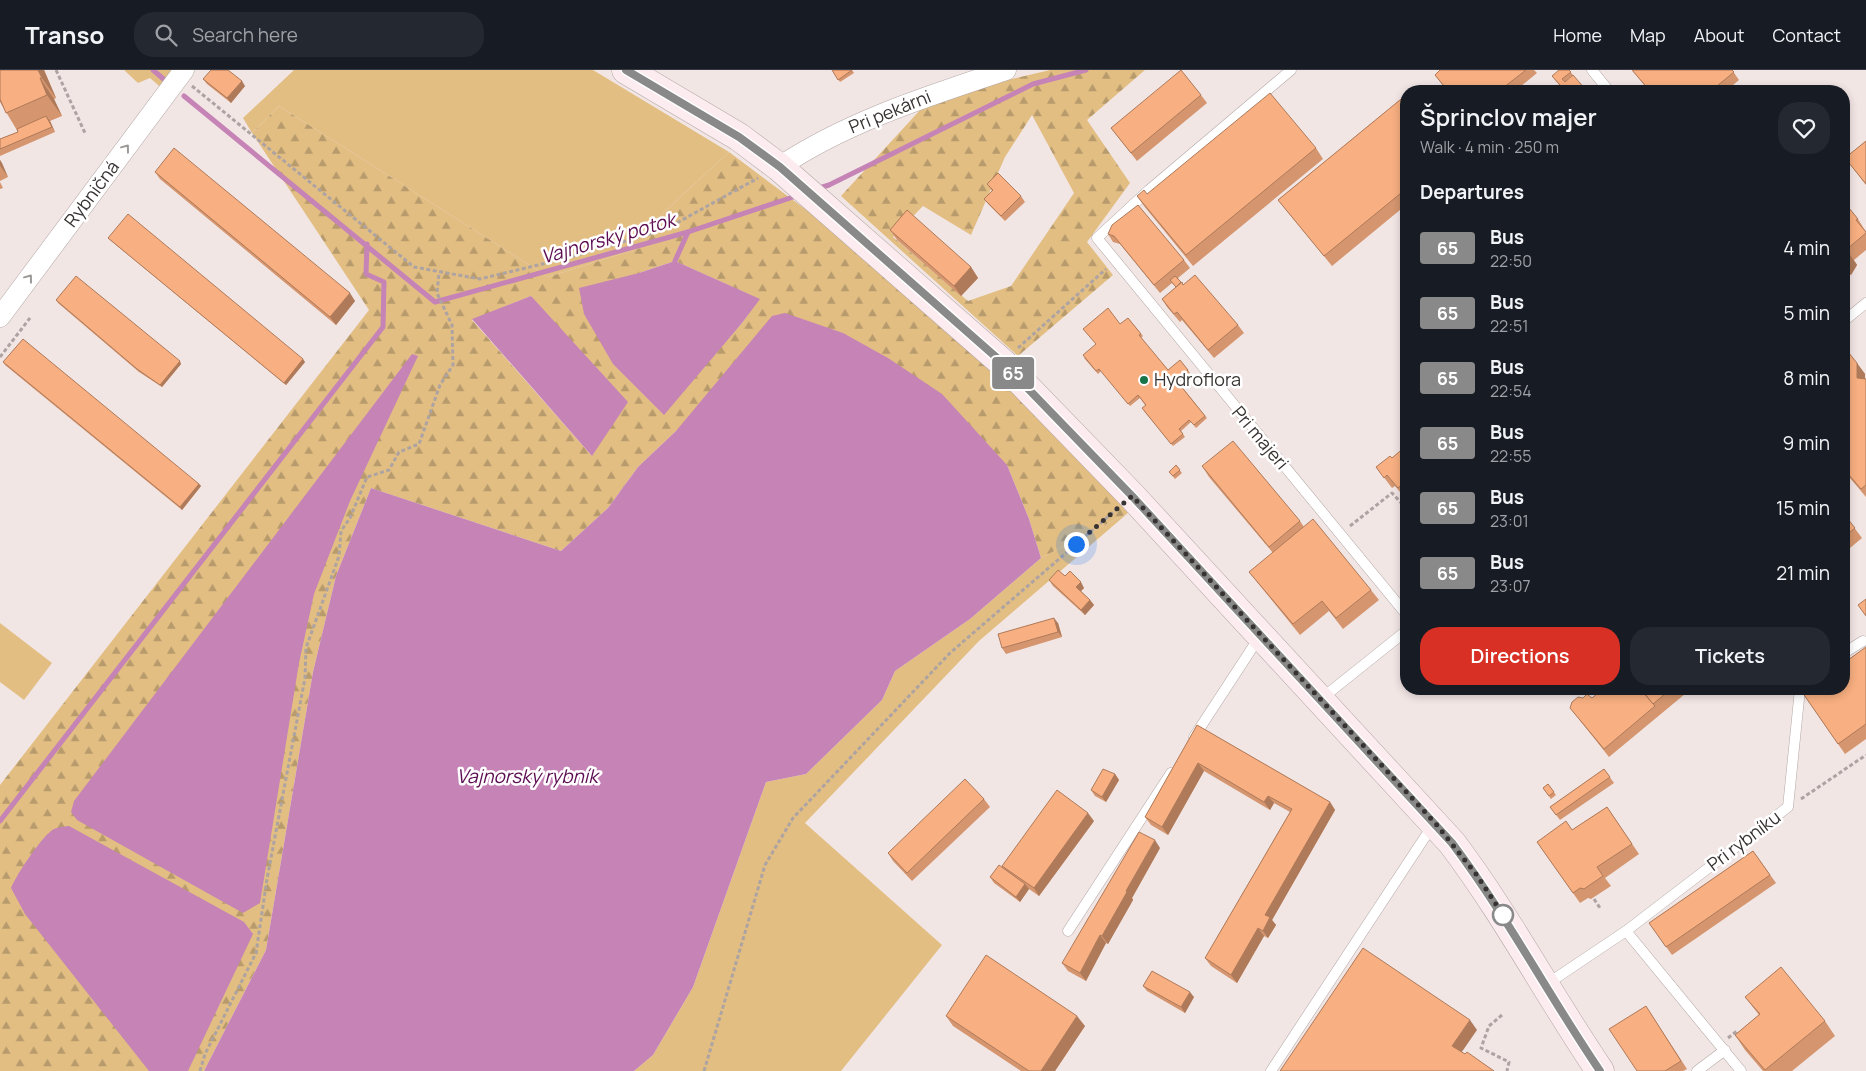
<!DOCTYPE html>
<meta charset="utf-8">
<style>
body{margin:0;font-family:Manrope,sans-serif;background:#242831;color:#f1f3f6;height:100vh;display:flex;flex-direction:column;font-size:19px;white-space:nowrap}
*{box-sizing:border-box;margin:0}
p{font-size:16px;color:#9ea1a6}
.icon{flex:none;width:28px;height:28px;fill:none;stroke:currentColor;stroke-width:2;stroke-linecap:round;stroke-linejoin:round}
.map{position:relative;flex:1;overflow:hidden}
.drawer{position:absolute;left:1400px;top:15px;width:450px;height:610px;display:flex;flex-direction:column;background:#171b24;border-radius:20px;box-shadow:0 2px 8px #0003}
.drawer>*{flex:none}
.badge{padding:0 10px;border-radius:4px;font-size:18px;line-height:32px}
.you{position:absolute;width:25px;height:25px;margin:-12px;border:4px solid #fff;border-radius:50%;background:#1a73e8;box-shadow:0 0 0 8px #1a73e833}
.map>.badge{position:absolute;translate:-50% -50%;box-shadow:0 0 0 2px #fff}
h2{padding:0 20px;font-size:19px;line-height:45px}
.round{display:grid;place-items:center;flex:none;width:52px;height:52px;border-radius:20px;background:#242831}
.headline{display:flex;align-items:center;justify-content:space-between;height:85px;padding:0 20px}
h1{font-size:24px;font-weight:600;line-height:38px}
.button{display:flex;gap:10px;margin-top:auto;padding:10px 20px}
.button a{flex:1;height:58px;border-radius:20px;background:#d93025;color:#fff;font-size:20px;font-weight:600;line-height:58px;text-align:center}
.button a+a{background:#242831;color:#f1f3f6}
ul{padding:0;list-style:none}
li{display:flex;align-items:center;gap:15px;height:65px;padding:0 20px}
li div{flex:1}
li b{display:block;font-size:19px}
li em{font-style:normal}
li .badge{min-width:55px;font-weight:700;text-align:center}
header{display:flex;align-items:center;gap:30px;box-sizing:border-box;height:70px;padding:0 25px;background:#171b24;border-bottom:1px solid #363941}
header strong{font-size:24px}
nav{display:flex;gap:28px;margin-inline-start:auto;font-size:18px}
.search{width:350px;height:45px;background:#242831;display:flex;align-items:center;gap:12px;box-sizing:border-box;padding:0 18px;border-radius:20px;color:#9ea1a6;font-size:19px}
.map>svg:first-child{display:block}
.grass{fill:#e2be83}
.forest{fill:url(#forest-firs);fill-rule:evenodd}
.water{fill:#c583b6}
.lines{fill:none;stroke-linecap:round;stroke-linejoin:round}
.stream{stroke:#c583b6;stroke-width:5}
.service-casing{stroke:#b2a7a5;stroke-width:11}
.minor-casing{stroke:#b2a7a5;stroke-width:21}
.secondary-casing{stroke:#b2a7a5;stroke-width:29}
.path{stroke:#ada3a2;stroke-width:3;stroke-dasharray:4 2.5;stroke-linecap:butt}
.service{stroke:#fff;stroke-width:10}
.minor{stroke:#fff;stroke-width:20}
.secondary{stroke:#fcecf0;stroke-width:28}
.wall{fill:#d5966f}
.shaded-wall{fill:#ae7a5a}
.building{fill:#f8af81;stroke:#ae7a5a}
.oneway{stroke:#9b9998}
.line-casing{stroke:#fff;stroke-width:11}
.line{stroke:#898989;stroke-width:8}
.walk{stroke:#373332;stroke-width:5;stroke-dasharray:0 9}
.poi-dot{fill:#1b7449;stroke:#fff;stroke-width:2}
.stop-dot{fill:#fff;stroke:#898989;stroke-width:2.5}
.labels{text-anchor:middle;stroke-width:5;stroke-linejoin:round;paint-order:stroke}
.street-label{font-size:18px;fill:#373332;stroke:#fff}
.poi-label{font-size:18px;fill:#373332;stroke:#fff;text-anchor:start}
.water-label{font-size:19px;font-style:italic;fill:#5d0d51;stroke:#fff}
</style>
<header>
<strong>Transo</strong>
<div class="search"><svg class="icon" aria-label="search" viewBox="0 0 24 24"><circle cx="10" cy="10" r="6"/><path d="M15 15l6 6"/></svg>Search here</div>
<nav><a>Home</a><a>Map</a><a>About</a><a>Contact</a></nav>
</header>
<div class="map">
<svg width="1866" height="1001" viewBox="0 0 1866 1001">
<defs>
<pattern id="forest-firs" width="22" height="20" patternUnits="userSpaceOnUse" patternTransform="scale(1.25)"><rect width="22" height="20" fill="#e2be83"/><path d="M5 1l3.5 6h-7zM16 11l3.5 6h-7z" fill="#b89b6c"/></pattern>
</defs>
<rect width="100%" height="100%" fill="#f2e6e5"/>
<!-- grass -->
<g class="grass">
<polygon points="124,0 179,0 164,20 150,8 138,13"/>
<polygon points="294,0 593,0 729,82 663,143 640,178 548,207 279,36 252,63 243,48"/>
<polygon points="1128,443 979,571 805,753 942,875 841,1001 634,1001 653,985 693,917 766,712 806,704 882,630 895,601 970,549 1041,488"/>
<polygon points="0,553 52,593 24,630 0,612"/>
</g>
<!-- forest -->
<g class="forest">
<path d="M1050 0H1145L1087 50 1130 113 1087 172 1113 205 1018 286 841 126 921 39 978 17ZM1032 45 1074 123 1011 216 968 231 893 167 923 136 971 165 1005 87Z"/>
<path d="M279 36 548 207 640 178 663 143 729 82 813 145 998 307 1108 415 1128 443 1041 488 1029 449 1007 395 676 361 638 397 608 438 561 481 371 418 336 506 313 602 266 880 204 1001H0V715L369 240 252 63ZM675 191 759 229 742 253 709 290 639 203ZM531 226 592 386 472 250Z"/>
</g>
<!-- water -->
<g class="water">
<polygon points="675,191 760,229 742,253 664,345 613,294 584,244 579,218 639,203"/>
<polygon points="531,226 628,332 592,386 472,249"/>
<polygon points="785,243 843,263 888,288 942,324 1007,395 1029,449 1041,488 970,549 895,601 882,630 806,704 766,712 693,917 653,985 634,1001 204,1001 266,880 313,602 336,506 371,418 561,481 608,438 638,397 676,361 772,246"/>
<polygon points="412,284 418,286 350,431 314,524 299,593 260,833 243,843 77,750 71,742 74,731"/>
<path d="M69 756 244 852 253 864 188 1001H149L25 844 11 818C17 804 39 771 50 762 55 757 62 757 69 756Z"/>
</g>
<g class="lines">
<!-- stream -->
<g class="stream">
<polyline points="153,0 167,12"/>
<polyline points="184,26 435,232 688,162 799,125"/>
<polyline points="816,119 829,115 1033,14 1086,0"/>
<polyline points="675,191 688,162"/>
<polyline points="0,751 383,257 384,212 366,204 367,174"/>
</g>
<!-- service casing -->
<g class="service-casing">
<g id="service">
<polyline points="1291,0 1149,120 1097,168 1406,544"/>
<polyline points="1592,0 1609,21"/>
<polyline points="1844,251 1866,233"/>
<polyline points="1844,583 1863,571"/>
<polyline points="1321,629 1406,561"/>
<polyline points="1194,667 1260,566"/>
<polyline points="1068,861 1171,703"/>
<polyline points="1626,861 1741,1001"/>
<polyline points="1547,914 1626,861 1788,737 1800,619"/>
<polyline points="1271,1001 1425,767 1435,755"/>
<polyline points="1697,1001 1725,980"/>
</g>
</g>
<!-- minor casing -->
<g class="minor-casing">
<g id="minor">
<path d="M779 97C848 51 928 26 1006 0"/>
<polyline points="0,247 184,0"/>
</g>
</g>
<!-- secondary casing -->
<g class="secondary-casing">
<path id="secondary" d="M626 0 739 67 779 97 1005 295 1132 426 1452 773C1507 846 1549 926 1600 1001"/>
</g>
<!-- path -->
<g class="path">
<polyline points="56,0 85,63"/>
<polyline points="192,16 414,197 480,209 563,189 664,160 758,108"/>
<polyline points="1018,278 1106,199"/>
<polyline points="0,287 30,248"/>
<polyline points="1350,456 1392,423 1406,438"/>
<polyline points="1801,729 1866,685"/>
<polyline points="1594,829 1600,838"/>
<polyline points="1502,945 1489,956 1481,978 1509,992 1507,1001"/>
<polyline points="1728,968 1737,961 1740,965"/>
<polyline points="200,1001 205,984 256,883 267,809 305,608 306,578 339,486 341,461 350,448 367,407 389,400 399,382 419,374 440,315 453,295 452,255 437,223 439,203"/>
<polyline points="704,1001 765,795 793,748 950,583 1117,439"/>
</g>
<!-- service -->
<use href="#service" class="service"/>
<!-- minor -->
<use href="#minor" class="minor"/>
<!-- secondary -->
<use href="#secondary" class="secondary"/>
</g>
<!-- wall -->
<g class="wall">
<polygon points="0,0 44,0 56,28 54,29 62,46 50,51 55,62 0,86 0,69 18,62 0,32"/>
<polygon points="832,0 852,0 854,3 840,12"/>
<polygon points="1440,0 1534,0 1537,3 1515,21 1447,21 1435,5"/>
<polygon points="1569,0 1573,5 1560,16 1552,6"/>
<polygon points="1632,0 1732,0 1739,10 1726,21 1649,21"/>
<polygon points="203,9 245,16 231,33 207,14"/>
<polygon points="1201,25 1207,33 1137,91 1111,58"/>
<polygon points="1406,25 1406,135 1332,196 1286,140 1278,130"/>
<polygon points="1866,71 1866,115 1845,88"/>
<polygon points="1316,78 1323,89 1193,196 1144,136 1137,126 1147,124"/>
<polygon points="0,90 8,107 0,111"/>
<polygon points="155,102 355,231 336,255 160,109"/>
<polygon points="0,112 3,118 0,119"/>
<polygon points="987,114 1021,126 1025,132 1005,151 988,134 984,129 992,121"/>
<polygon points="1844,132 1858,149 1866,162 1866,180 1854,190 1857,195 1851,205 1844,201"/>
<polygon points="890,160 971,197 978,208 961,226 897,170"/>
<polygon points="1108,164 1184,190 1190,198 1178,208 1183,215 1238,255 1244,263 1214,288 1182,250 1180,252 1167,237 1162,229 1176,217 1172,213 1160,223 1120,174 1113,172"/>
<polygon points="108,168 305,292 286,315 110,170"/>
<polygon points="56,230 181,294 162,317 139,302 58,233"/>
<polygon points="1128,248 1143,266 1141,268 1168,300 1188,300 1190,303 1178,312 1207,348 1196,358 1191,352 1181,361 1185,367 1173,376 1144,341 1145,335 1140,328 1130,336 1101,301 1098,304 1084,288 1096,274"/>
<polygon points="1844,277 1865,304 1865,309 1866,309 1866,427 1844,401"/>
<polygon points="3,292 199,414 201,416 182,440 5,295"/>
<polygon points="1406,376 1406,427 1405,428 1395,416 1392,418 1376,397 1392,388"/>
<polygon points="1176,395 1182,403 1175,409 1169,402"/>
<polygon points="1202,396 1300,451 1304,457 1371,520 1379,530 1343,559 1329,541 1300,565 1257,512 1249,502 1273,483 1209,407"/>
<polygon points="1844,444 1862,468 1844,483"/>
<polygon points="1065,506 1084,518 1081,521 1090,530 1094,535 1085,545 1053,516 1049,510"/>
<polygon points="1058,553 1062,567 1006,584 1002,578"/>
<polygon points="1866,577 1866,669 1845,684 1802,622"/>
<polygon points="1603,619 1682,619 1685,624 1609,687 1570,638 1592,628"/>
<polygon points="1197,655 1330,732 1335,740 1272,850 1276,855 1268,868 1264,866 1237,913 1211,896 1205,888 1290,742 1274,733 1270,740 1204,701 1168,765 1151,755 1145,747"/>
<polygon points="1604,699 1614,713 1560,750 1550,737"/>
<polygon points="1115,704 1119,710 1106,732 1095,726 1091,720"/>
<polygon points="1548,714 1556,725 1551,729 1543,718"/>
<polygon points="984,729 990,737 912,811 893,791 888,783"/>
<polygon points="1607,737 1639,784 1605,808 1611,816 1591,829 1588,828 1580,833 1537,772 1572,760"/>
<polygon points="1094,751 1039,826 1029,819 1020,832 994,813 990,807 1003,798 1002,796"/>
<polygon points="1160,778 1132,828 1133,830 1108,874 1106,873 1086,911 1068,901 1062,893"/>
<polygon points="1753,781 1776,813 1672,885 1649,853"/>
<polygon points="1143,916 1194,927 1185,943 1147,921"/>
<polygon points="1745,927 1825,951 1835,966 1792,1001 1763,1001 1745,980 1735,965 1759,945"/>
<polygon points="1651,944 1687,999 1683,1001 1637,1001"/>
<polygon points="946,946 1085,956 1055,1001 1021,1001 953,956"/>
</g>
<!-- shaded-wall -->
<g class="shaded-wall">
<polygon points="38,0 44,0 56,28 42,8"/>
<polygon points="40,8 54,29 62,46 47,25"/>
<polygon points="242,11 245,16 231,33 227,28"/>
<polygon points="46,46 50,51 55,62 52,57"/>
<polygon points="0,90 2,93 8,107 1,97 0,95"/>
<polygon points="1850,185 1857,195 1851,205 1844,195 1844,194"/>
<polygon points="971,197 978,208 961,226 954,216"/>
<polygon points="350,223 355,231 336,255 330,247"/>
<polygon points="303,289 305,292 286,315 284,313"/>
<polygon points="180,291 181,294 162,317 160,315"/>
<polygon points="1857,293 1865,304 1865,318 1857,308"/>
<polygon points="199,414 201,416 182,440 180,437"/>
<polygon points="1081,512 1084,518 1080,522 1076,517"/>
<polygon points="1090,530 1094,535 1085,545 1081,540"/>
<polygon points="1054,548 1058,553 1062,567 1058,562"/>
<polygon points="1198,693 1204,701 1168,765 1162,757"/>
<polygon points="1115,704 1119,710 1106,732 1102,727"/>
<polygon points="1268,726 1274,733 1270,740 1264,732"/>
<polygon points="1330,732 1335,740 1272,850 1276,855 1268,868 1263,861 1265,845"/>
<polygon points="1088,743 1094,751 1039,826 1034,818"/>
<polygon points="1155,770 1160,778 1132,828 1133,830 1108,874 1102,866 1126,821"/>
<polygon points="1025,814 1029,819 1020,832 1016,827"/>
<polygon points="1258,858 1264,866 1237,913 1231,905"/>
<polygon points="1100,865 1106,873 1086,911 1080,903"/>
<polygon points="1190,922 1194,927 1185,943 1181,937"/>
<polygon points="1077,946 1085,956 1055,1001 1041,1001"/>
<polygon points="1470,950 1477,960 1459,986 1452,976"/>
</g>
<!-- building -->
<g class="building">
<polygon points="0,0 38,0 42,8 40,8 47,25 6,43 0,29"/>
<polygon points="211,0 228,0 242,11 227,28 203,9"/>
<polygon points="832,0 852,0 838,10"/>
<polygon points="1181,0 1201,25 1131,83 1111,58"/>
<polygon points="1440,0 1526,0 1499,21 1448,21 1435,5"/>
<polygon points="1559,0 1569,0 1571,2 1562,9 1565,12 1573,5 1587,21 1553,21 1560,15 1552,6"/>
<polygon points="1632,0 1732,0 1734,2 1711,21 1650,21"/>
<polygon points="1270,23 1316,78 1186,185 1137,126 1144,120 1147,124"/>
<polygon points="1406,25 1406,119 1324,186 1278,130"/>
<polygon points="46,46 52,57 0,79 0,69 18,62 17,59"/>
<polygon points="1866,71 1866,114 1845,88"/>
<polygon points="174,78 350,223 330,247 155,102"/>
<polygon points="998,103 1021,126 1001,146 984,129 993,120 987,114"/>
<polygon points="1844,132 1858,149 1856,150 1866,162 1866,163 1846,180 1850,185 1844,194"/>
<polygon points="1138,135 1184,190 1154,215 1114,166 1108,164 1112,155"/>
<polygon points="907,140 971,197 954,216 890,160"/>
<polygon points="128,144 303,289 284,313 108,168"/>
<polygon points="1195,205 1238,255 1208,280 1177,242 1174,244 1162,229 1182,212 1183,215"/>
<polygon points="76,206 180,291 160,315 137,299 56,230"/>
<polygon points="1175,206 1181,212 1176,217 1170,210"/>
<polygon points="1108,238 1120,254 1128,248 1141,264 1139,265 1168,300 1180,290 1188,300 1176,310 1205,346 1194,355 1189,350 1179,359 1183,364 1171,374 1142,338 1146,335 1138,325 1128,334 1099,299 1096,301 1083,285 1096,274 1083,259"/>
<polygon points="23,269 199,414 180,437 3,292"/>
<polygon points="1844,277 1857,293 1857,308 1866,309 1866,415 1861,419 1844,399"/>
<polygon points="1233,371 1300,451 1269,477 1202,396"/>
<polygon points="1406,376 1406,418 1403,414 1398,418 1387,405 1384,408 1376,397 1390,386 1392,388"/>
<polygon points="1176,395 1180,400 1173,406 1169,402"/>
<polygon points="1844,444 1855,458 1844,467"/>
<polygon points="1313,449 1371,520 1336,548 1322,531 1293,554 1249,502"/>
<polygon points="1058,500 1065,506 1070,501 1081,512 1076,517 1090,530 1081,540 1049,510"/>
<polygon points="1866,529 1866,546 1858,535"/>
<polygon points="1054,548 1058,562 1002,578 998,564"/>
<polygon points="1866,577 1866,654 1838,674 1802,622 1807,619 1844,619 1844,593"/>
<polygon points="1603,619 1640,619 1655,636 1604,679 1570,638 1572,632 1578,627 1583,628 1587,624 1592,628"/>
<polygon points="1641,619 1671,619 1653,634"/>
<polygon points="1197,655 1330,732 1265,845 1270,847 1263,861 1258,858 1231,905 1205,888 1292,739 1268,726 1264,732 1198,693 1162,757 1145,747"/>
<polygon points="1103,699 1115,704 1102,727 1091,720"/>
<polygon points="1604,699 1610,707 1556,745 1550,737"/>
<polygon points="965,709 984,729 907,803 888,783"/>
<polygon points="1548,714 1554,722 1549,726 1543,718"/>
<polygon points="1057,720 1088,743 1034,818 1002,796"/>
<polygon points="1607,737 1632,774 1597,797 1603,806 1584,819 1580,818 1573,823 1537,772 1566,751 1572,760"/>
<polygon points="1139,762 1155,770 1126,821 1127,822 1102,866 1100,865 1080,903 1062,893"/>
<polygon points="1753,781 1770,805 1666,877 1649,853"/>
<polygon points="999,795 1025,814 1016,827 990,807"/>
<polygon points="1363,878 1470,950 1452,976 1465,984 1467,982 1494,1001 1280,1001"/>
<polygon points="986,885 1077,946 1041,1001 1029,1001 946,946"/>
<polygon points="1781,897 1825,951 1765,1000 1735,965 1760,944 1745,927"/>
<polygon points="1152,901 1190,922 1181,937 1143,916"/>
<polygon points="1646,936 1681,991 1665,1001 1637,1001 1609,959"/>
</g>
<!-- one-way arrows -->
<defs><path id="oneway-chevron" d="M-2-3.5L2.5 0L-2 3.5" fill="none" stroke-width="1.6" stroke-linecap="round" stroke-linejoin="round" transform="scale(1.25)"/></defs>
<g class="oneway">
<use href="#oneway-chevron" transform="translate(126 78) rotate(-53)"/>
<use href="#oneway-chevron" transform="translate(29 208) rotate(-53)"/>
</g>
<g class="lines">
<!-- line casing -->
<g class="line-casing">
<path id="line" d="M626 0 739 67 780 97 1005 295 1132 426 1452 773C1507 846 1549 926 1600 1001"/>
</g>
<!-- line -->
<use href="#line" class="line"/>
<!-- walk -->
<polyline class="walk" points="1076,474 1132,426 1436,754 1476,804 1503,845"/>
</g>
<!-- markers -->
<circle class="poi-dot" cx="1144" cy="310" r="5"/>
<circle class="stop-dot" cx="1503" cy="845" r="10"/>
<g class="labels">
<!-- street labels -->
<g class="street-label">
<text transform="translate(890 42) rotate(-22)" y="6">Pri pekárni</text>
<text transform="translate(92 124) rotate(-53)" y="6">Rybničná</text>
<text transform="translate(1260 368) rotate(50)" y="6">Pri majeri</text>
<text transform="translate(1744 771) rotate(-37)" y="6">Pri rybníku</text>
</g>
<!-- poi labels -->
<g class="poi-label">
<text x="1154" y="316">Hydroflora</text>
</g>
<!-- water labels -->
<g class="water-label">
<text transform="translate(608 168) rotate(-16)" y="7">Vajnorský potok</text>
<text x="527" y="713">Vajnorský rybník</text>
</g>
</g>
</svg>
<div class="you" style="left:1076px;top:474px"></div>
<b class="badge" style="left:1013px;top:303px;background:#898989;color:#fff">65</b>
<section class="drawer">
<div class="headline"><div><h1>Šprinclov majer</h1><p>Walk · 4 min · 250 m</p></div><a class="round"><svg class="icon" aria-label="heart" viewBox="0 0 24 24"><path d="M12 20l-8-8c-3-5 5-10 8-4 3-6 11-1 8 4z"/></svg></a></div>
<h2>Departures</h2>
<ul>
<li><span class="badge" style="background:#898989;color:#fff">65</span><div><b>Bus</b><p>22:50</p></div><em>4 min</em></li>
<li><span class="badge" style="background:#898989;color:#fff">65</span><div><b>Bus</b><p>22:51</p></div><em>5 min</em></li>
<li><span class="badge" style="background:#898989;color:#fff">65</span><div><b>Bus</b><p>22:54</p></div><em>8 min</em></li>
<li><span class="badge" style="background:#898989;color:#fff">65</span><div><b>Bus</b><p>22:55</p></div><em>9 min</em></li>
<li><span class="badge" style="background:#898989;color:#fff">65</span><div><b>Bus</b><p>23:01</p></div><em>15 min</em></li>
<li><span class="badge" style="background:#898989;color:#fff">65</span><div><b>Bus</b><p>23:07</p></div><em>21 min</em></li>
</ul>
<div class="button"><a>Directions</a><a>Tickets</a></div>
</section>
</div>
